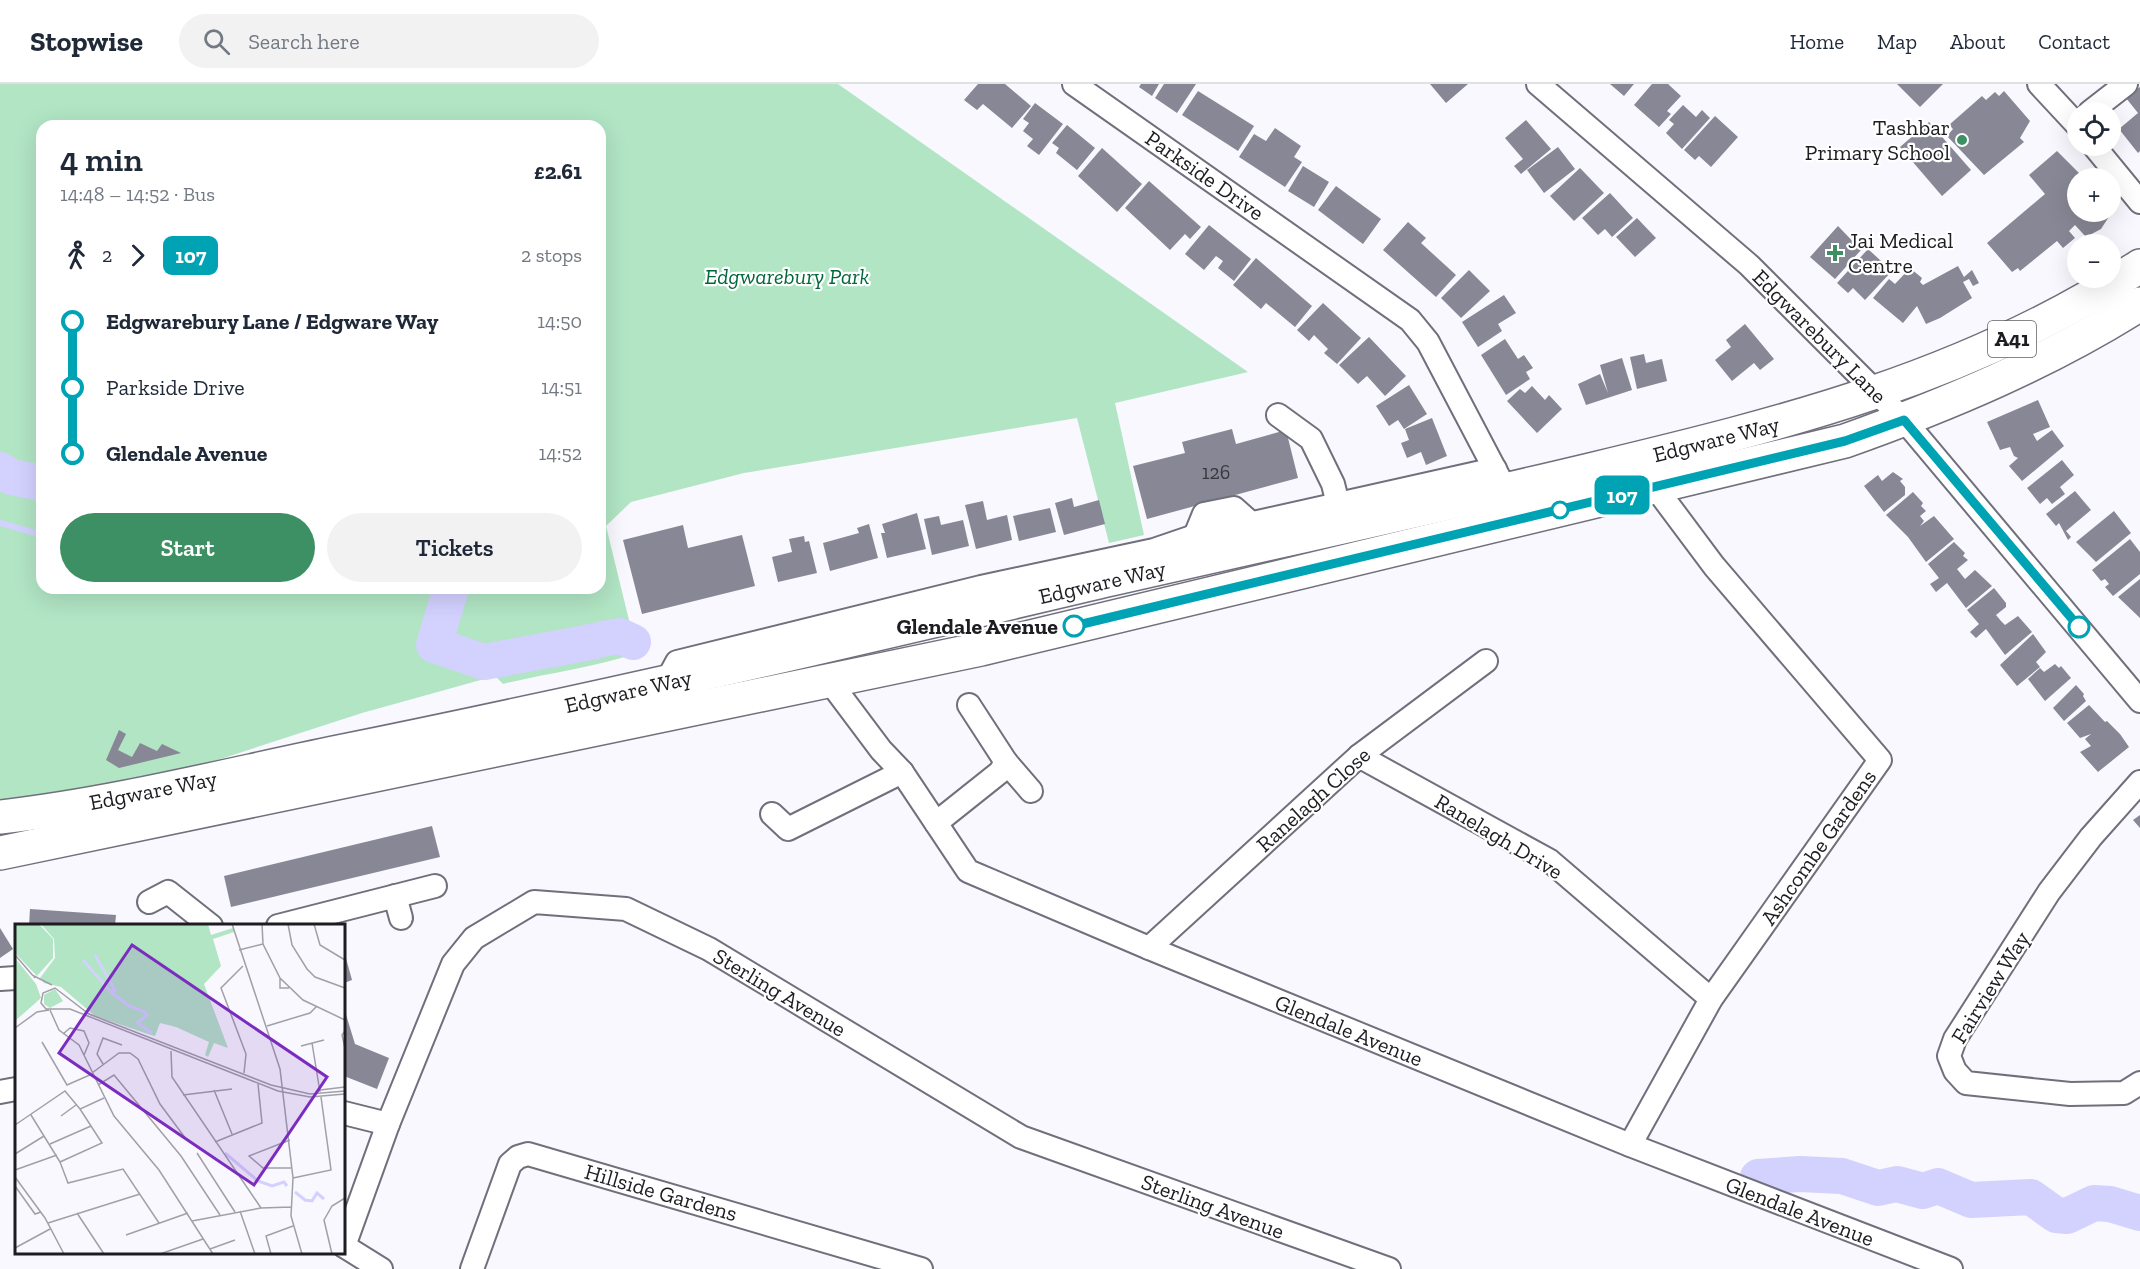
<!DOCTYPE html>
<meta charset="utf-8">
<style>
body{margin:0;font-family:"Zilla Slab",serif;background:#f2f2f3;color:#1f2937;height:100vh;display:flex;flex-direction:column;font-size:22px;white-space:nowrap}
*{box-sizing:border-box;margin:0}
p{font-size:20px;color:#747a83}
.icon{flex:none;width:33px;height:33px;fill:none;stroke:currentColor;stroke-width:2;stroke-linecap:round;stroke-linejoin:round}
.map{position:relative;flex:1;overflow:hidden}
.drawer{position:absolute;left:36px;top:36px;width:570px;height:474px;display:flex;flex-direction:column;background:#fff;border-radius:18px;box-shadow:0 6px 24px #0002}
.drawer>*{flex:none}
.badge{padding:0 12px;border-radius:9px;font-size:21px;line-height:39px}
.buttons{position:absolute;left:2067px;top:18px;display:grid;gap:12px}
.buttons a{display:grid;place-items:center;width:54px;height:54px;border-radius:50%;background:#fff;box-shadow:0 6px 24px #0002;font-size:30px}
.map>.badge{position:absolute;translate:-50% -50%;box-shadow:0 0 0 3px #fff}
.legs{display:flex;align-items:center;gap:9px;height:66px;padding:0 24px;font-size:20px}
.legs p{margin-inline-start:auto}
.overview{display:flex;align-items:center;justify-content:space-between;height:102px;padding:0 24px}
h1{font-size:33px;font-weight:600;line-height:45px}
.primary-button{display:flex;gap:12px;margin-top:auto;padding:12px 24px}
.primary-button a{flex:1;height:69px;border-radius:36px;background:#3c9063;color:#fff;font-size:24px;font-weight:600;line-height:69px;text-align:center}
.primary-button a+a{background:#f2f2f3;color:#1f2937}
ul{padding:0 24px;list-style:none}
li{display:flex;align-items:center;gap:21px;height:66px;font-size:22px}
li i{display:grid;place-items:center;width:9px;height:100%;margin:0 8px;background:currentColor}
li i::after{content:'';width:15px;height:15px;margin:-8px;border:4px solid;border-radius:50%;background:#fff}
li p{margin-inline-start:auto}
li:first-child i{background:linear-gradient(#0000 50%,currentColor 0)}
li:last-child i{background:linear-gradient(currentColor 50%,#0000 0)}
header{display:flex;align-items:center;gap:36px;box-sizing:border-box;height:84px;padding:0 30px;background:#fff;border-bottom:2px solid #e0e1e3}
header strong{font-size:28px}
nav{display:flex;gap:33px;margin-inline-start:auto;font-size:21px}
.search{width:420px;height:54px;background:#f2f2f3;display:flex;align-items:center;gap:15px;box-sizing:border-box;padding:0 21px;border-radius:33px;color:#747a83;font-size:22px}
.map>svg:first-child{display:block}
.green{fill:#b1e5c4;fill-rule:evenodd}
.lines{fill:none;stroke-linecap:round;stroke-linejoin:round}
.stream{stroke:#d3d1fe;stroke-width:6}
.river{stroke:#d3d1fe;stroke-width:36}
.building{fill:#888795}
.minor-casing{stroke:#70707d;stroke-width:26}
.highway-casing{stroke:#70707d;stroke-width:36}
.minor{stroke:#fff;stroke-width:22}
.highway{stroke:#fff;stroke-width:33}
.line-1-casing{stroke:#fff;stroke-width:14}
.line-1{stroke:#00a3b4;stroke-width:9}
.poi-dot{fill:#3c9063;stroke:#fff;stroke-width:2}
.stop-1-dot{fill:#fff;stroke:#00a3b4;stroke-width:3}
.labels{text-anchor:middle;stroke-width:4.5;stroke-linejoin:round;paint-order:stroke}
.number-label{font-size:20px;fill:#37373e}
.shield{fill:#fff;stroke:#606064;stroke-width:1.5}
.shield-label{font-size:21px;font-weight:bold;fill:#1c1c21}
.poi-label{font-size:22px;fill:#1c1c21;stroke:#fff;text-anchor:end}
.street-label{font-size:22px;fill:#1c1c21;stroke:#fff}
.park-label{font-size:22px;font-style:italic;fill:#02673c;stroke:#fff}
.stop-label{font-size:22px;font-weight:bold;fill:#1c1c21;stroke:#fff;text-anchor:end}
.inset-river{fill:none;stroke:#d3d1fe;stroke-width:3}
.inset-road{fill:none;stroke:#a0a0a6;stroke-width:1.5}
.view{fill:#7b2cbf;fill-opacity:0.15;stroke:#7b2cbf;stroke-width:3}
.inset-edge{fill:none;stroke:#1c1c21;stroke-width:3}
</style>
<header>
<strong>Stopwise</strong>
<div class="search"><svg class="icon" aria-label="search" viewBox="0 0 24 24"><circle cx="10" cy="10" r="6"/><path d="M15 15l6 6"/></svg>Search here</div>
<nav><a>Home</a><a>Map</a><a>About</a><a>Contact</a></nav>
</header>
<div class="map">
<svg width="2140" height="1185" viewBox="0 0 2140 1185">
<rect width="100%" height="100%" fill="#f8f8fe"/>
<!-- green -->
<path class="green" d="M0 0H838L1248 288 1115 319 1144 451 1109 459 1077 334 744 389 631 418 606 442 637 569C593 584 547 589 503 600L495 592 362 629 82 720 0 733ZM42 42H600V504H42Z"/>
<g class="lines">
<!-- stream -->
<polyline class="stream" points="0,439 42,451"/>
<!-- river -->
<g class="river">
<polyline points="0,386 11,393 42,399"/>
<polyline points="451,504 434,561 484,578 596,557"/>
<polyline points="602,555 620,552 633,558"/>
<polyline points="1758,1093 1800,1090 1842,1092 1878,1104 1897,1100 1923,1107 1938,1102 1971,1116 2031,1113 2056,1131 2067,1132 2094,1119 2110,1120 2140,1129"/>
</g>
</g>
<!-- building -->
<g class="building">
<polygon points="978,0 1005,0 1031,22 1012,44 983,20 977,26 964,16"/>
<polygon points="1141,0 1159,0 1152,12 1139,3"/>
<polygon points="1164,0 1196,0 1177,29 1155,14"/>
<polygon points="1430,0 1468,0 1446,19"/>
<polygon points="1610,0 1634,0 1624,12"/>
<polygon points="1652,0 1668,0 1681,12 1667,27 1671,30 1659,43 1634,21"/>
<polygon points="1897,0 1943,0 1920,23"/>
<polygon points="2140,3 2140,67 2138,69 2119,45 2138,29 2126,14"/>
<polygon points="1198,7 1254,42 1238,67 1182,31"/>
<polygon points="2004,7 2030,37 2020,54 2024,58 1984,91 1947,52 1953,45 1949,41 1982,12 1986,16 1995,8 1999,12"/>
<polygon points="1035,19 1063,40 1039,71 1027,62 1033,55 1023,47 1029,39 1023,35"/>
<polygon points="1683,21 1696,33 1702,26 1710,34 1682,65 1666,49 1674,40 1669,36"/>
<polygon points="1715,32 1738,53 1711,83 1699,72 1695,76 1684,66"/>
<polygon points="1526,36 1551,65 1521,90 1514,82 1523,75 1505,54"/>
<polygon points="1929,38 1971,86 1942,112 1900,63"/>
<polygon points="1067,41 1095,64 1077,86 1056,69 1059,64 1052,59"/>
<polygon points="1275,44 1301,62 1294,73 1302,78 1285,103 1239,73 1254,50 1266,57"/>
<polygon points="1558,63 1575,85 1544,109 1527,86"/>
<polygon points="1102,64 1142,100 1117,128 1078,92"/>
<polygon points="2057,67 2084,94 2078,94 2078,128 2107,128 2110,131 2101,145 2086,153 2075,141 2069,147 2075,154 2063,164 2057,157 2020,187 2018,184 2012,188 1987,159 2045,110 2029,91"/>
<polygon points="1303,82 1329,98 1314,123 1288,107"/>
<polygon points="1580,84 1604,109 1574,137 1550,112"/>
<polygon points="1149,97 1201,143 1190,155 1185,150 1170,166 1125,124"/>
<polygon points="1336,102 1381,135 1363,160 1318,126"/>
<polygon points="1610,109 1633,134 1612,153 1605,145 1598,151 1582,134"/>
<polygon points="1637,134 1656,154 1635,173 1616,153"/>
<polygon points="1408,138 1426,154 1421,159 1456,191 1436,213 1383,166"/>
<polygon points="1209,141 1251,175 1234,197 1218,184 1223,177 1216,172 1204,186 1185,170"/>
<polygon points="1838,142 1861,166 1835,195 1810,173"/>
<polygon points="1868,165 1892,187 1865,216 1853,204 1848,209 1837,199"/>
<polygon points="1256,174 1312,222 1295,243 1266,219 1261,225 1233,201"/>
<polygon points="1958,182 1964,193 1972,186 1979,199 1973,202 1969,195 1963,198 1972,214 1940,234 1926,240 1917,222 1903,239 1873,214 1889,195 1895,200 1910,184 1922,194 1920,198 1923,201"/>
<polygon points="1469,186 1490,207 1461,234 1441,214"/>
<polygon points="1504,211 1516,229 1498,240 1502,247 1478,263 1462,238"/>
<polygon points="1323,219 1361,254 1337,280 1324,269 1328,265 1314,251 1309,257 1297,246"/>
<polygon points="1745,240 1774,275 1760,286 1754,279 1732,297 1715,276 1731,263 1726,256"/>
<polygon points="1369,253 1406,292 1385,312 1367,292 1358,300 1339,281"/>
<polygon points="1505,255 1518,275 1524,271 1533,284 1526,288 1530,295 1506,311 1481,271"/>
<polygon points="1644,270 1646,279 1662,275 1667,297 1637,305 1630,273"/>
<polygon points="1622,274 1632,306 1586,321 1578,300 1600,290 1608,309 1600,281"/>
<polygon points="1409,301 1427,330 1404,345 1398,336 1389,342 1376,322"/>
<polygon points="1532,302 1545,316 1549,311 1562,325 1537,349 1507,317 1520,305 1525,309"/>
<polygon points="2038,316 2050,343 2033,350 2037,357 2052,346 2064,362 2022,397 2009,382 2018,374 2014,372 2010,363 2000,366 1987,338"/>
<polygon points="1432,334 1447,372 1426,381 1421,368 1407,374 1401,359 1409,356 1405,345"/>
<polygon points="1232,345 1236,360 1286,346 1298,394 1147,435 1133,382 1185,369 1182,358"/>
<polygon points="2062,376 2074,391 2060,403 2065,410 2052,420 2047,414 2040,420 2027,404"/>
<polygon points="1893,388 1903,395 1900,397 1905,403 1905,411 1884,428 1864,402 1878,391 1882,397"/>
<polygon points="2075,407 2091,426 2066,447 2071,453 2068,456 2059,439 2056,442 2046,430"/>
<polygon points="1913,408 1923,419 1921,422 1926,427 1920,432 1924,437 1920,442 1934,432 1954,455 1926,478 1908,453 1886,431"/>
<polygon points="1072,414 1074,423 1099,416 1105,440 1064,451 1055,419"/>
<polygon points="983,417 987,436 1007,431 1012,456 976,465 965,421"/>
<polygon points="1050,424 1056,448 1019,457 1013,432"/>
<polygon points="2114,427 2131,449 2096,478 2076,458"/>
<polygon points="917,429 926,465 887,474 881,449 885,449 882,440"/>
<polygon points="939,432 941,441 963,436 969,462 932,471 924,435"/>
<polygon points="869,440 878,474 830,487 823,459 859,449 857,444"/>
<polygon points="683,441 688,464 742,451 755,502 642,530 623,456"/>
<polygon points="804,452 805,458 809,457 817,489 778,498 772,473 792,468 789,455"/>
<polygon points="2130,455 2140,468 2140,490 2113,512 2105,503 2109,500 2105,495 2101,497 2092,486"/>
<polygon points="1954,458 1965,469 1963,472 1968,476 1957,485 1965,495 1975,486 1992,502 1966,524 1947,499 1936,508 1930,500 1939,494 1928,480"/>
<polygon points="2140,495 2140,534 2118,513"/>
<polygon points="1994,504 2006,519 2006,523 1996,531 2001,537 2005,541 2018,532 2032,548 2005,571 1986,545 1976,554 1970,548 1979,540 1967,526"/>
<polygon points="2033,550 2046,568 2036,578 2040,583 2017,602 2000,581"/>
<polygon points="2055,580 2059,584 2061,582 2071,594 2045,617 2028,595 2040,584 2044,588"/>
<polygon points="2076,601 2084,610 2083,612 2086,617 2064,637 2053,624"/>
<polygon points="2089,621 2105,638 2107,637 2120,650 2129,663 2098,688 2080,668 2091,662 2085,655 2091,650 2080,654 2067,639"/>
<polygon points="119,646 126,650 118,666 132,673 140,659 157,667 162,660 181,669 119,684 106,676"/>
<polygon points="2140,731 2140,744 2133,736"/>
<polygon points="432,742 440,773 231,823 224,792"/>
<polygon points="30,825 116,831 115,842 29,842"/>
<polygon points="0,844 13,865 0,874"/>
<polygon points="344,867 352,896 344,899"/>
<polygon points="344,924 355,960 389,974 377,1005 344,992"/>
</g>
<g class="lines">
<!-- minor casing -->
<g class="minor-casing">
<g id="minor">
<polyline points="1074,0 1410,236 1428,258 1501,397"/>
<polyline points="1538,0 1749,181 1904,336 2140,617"/>
<polyline points="2039,0 2078,42"/>
<polyline points="2090,28 2126,0"/>
<polyline points="2094,62 2140,118"/>
<polyline points="1278,331 1311,355 1333,400 1338,420"/>
<polyline points="1195,452 1204,430 1234,424 1252,440"/>
<polyline points="830,598 881,666 902,688 968,787 1149,864 1630,1061 1951,1185"/>
<polyline points="665,600 677,578 981,503 1154,466 1195,452 1495,385"/>
<polyline points="1359,672 1550,777 1711,915"/>
<polyline points="1006,678 1031,707"/>
<polyline points="2140,698 2091,753 2049,808 1955,955 1949,972 1955,987 1966,999 2070,1010 2124,1009 2140,999"/>
<polyline points="772,730 788,745 902,688"/>
<polyline points="936,739 1000,688 1006,678 969,621"/>
<polyline points="395,812 401,834"/>
<polyline points="149,818 168,808 211,842"/>
<polyline points="278,842 435,802"/>
<polyline points="1149,864 1359,672 1486,577"/>
<polyline points="0,895 16,894"/>
<polyline points="0,1008 16,1005"/>
<polyline points="344,1029 388,1040"/>
<polyline points="1630,1061 1711,915 1880,676 1714,482 1655,403"/>
<polyline points="344,1162 388,1040 453,880 474,854 534,818 626,825 709,865 1021,1053 1389,1185"/>
<polyline points="344,1162 381,1185"/>
<polyline points="472,1185 510,1080 518,1073 528,1070 921,1185"/>
</g>
</g>
<!-- highway casing -->
<g class="highway-casing">
<g id="highway">
<path d="M0 733C114 720 227 691 339 668 591 617 840 559 1090 500 1256 462 1423 426 1590 386 1786 339 1968 294 2140 182"/>
<path d="M0 769 981 565 1845 357C1946 321 2049 278 2140 220"/>
</g>
</g>
<!-- minor -->
<use href="#minor" class="minor"/>
<!-- highway -->
<use href="#highway" class="highway"/>
</g>
<g class="lines">
<!-- line-1 casing -->
<g class="line-1-casing">
<polyline id="line-1" points="1074,542 1845,357 1904,336 2079,543"/>
</g>
<!-- line-1 -->
<use href="#line-1" class="line-1"/>
</g>
<!-- markers -->
<g class="poi-dot">
<circle cx="1962" cy="56" r="6"/>
<path d="M1832 160h6v6h6v6h-6v6h-6v-6h-6v-6h6z"/>
</g>
<g class="stop-1-dot">
<circle cx="1560" cy="426" r="8"/>
<circle cx="1074" cy="542" r="10"/>
<circle cx="2079" cy="543" r="10"/>
</g>
<g class="labels">
<!-- number labels -->
<g class="number-label">
<text x="1216" y="395">126</text>
</g>
<!-- shield labels -->
<rect class="shield" x="1988" y="237" width="48" height="36" rx="4.5"/>
<g class="shield-label">
<text x="2012" y="262">A41</text>
</g>
<!-- poi labels -->
<g class="poi-label">
<text x="1950" y="51">Tashbar<tspan x="1950" dy="25">Primary School</tspan></text>
<text x="1848" y="164" text-anchor="start">Jai Medical<tspan x="1848" dy="25">Centre</tspan></text>
</g>
<!-- street labels -->
<g class="street-label">
<text transform="translate(1205 91) rotate(35)" y="8">Parkside Drive</text>
<text transform="translate(1820 252) rotate(45)" y="8">Edgwarebury Lane</text>
<text transform="translate(1716 355) rotate(-14)" y="8">Edgware Way</text>
<text transform="translate(1102 498) rotate(-13)" y="8">Edgware Way</text>
<text transform="translate(628 607) rotate(-13)" y="8">Edgware Way</text>
<text transform="translate(153 706) rotate(-11)" y="8">Edgware Way</text>
<text transform="translate(1313 715) rotate(-42)" y="8">Ranelagh Close</text>
<text transform="translate(1499 752) rotate(31)" y="8">Ranelagh Drive</text>
<text transform="translate(1818 763) rotate(-55)" y="8">Ashcombe Gardens</text>
<text transform="translate(1990 903) rotate(-58)" y="8">Fairview Way</text>
<text transform="translate(780 908) rotate(31)" y="8">Sterling Avenue</text>
<text transform="translate(1349 946) rotate(22)" y="8">Glendale Avenue</text>
<text transform="translate(661 1108) rotate(16)" y="8">Hillside Gardens</text>
<text transform="translate(1213 1122) rotate(20)" y="8">Sterling Avenue</text>
<text transform="translate(1800 1127) rotate(21)" y="8">Glendale Avenue</text>
</g>
<!-- park labels -->
<g class="park-label">
<text x="787" y="200">Edgwarebury Park</text>
</g>
<!-- stop labels -->
<g class="stop-label">
<text x="1058" y="550">Glendale Avenue</text>
</g>
</g>
<!-- overview -->
<g transform="translate(15 840)">
<rect width="330" height="330" fill="#f8f8fe"/>
<path d="M0 0H24L38 15V34L22 52 0 29ZM26 0H193L196 11 218 4 219 8 198 15 206 42 189 60 213 124 199 119 193 133 190 131 194 118 161 103 145 99 140 112 136 111 80 92 46 63 29 59 25 54 40 34 39 15ZM0 34 21 60 26 74 0 97ZM40 65 48 77 35 84 29 80V71Z" fill="#b1e5c4"/>
<path class="inset-river" d="M80 31 100 66 96 68 114 82 130 88 132 91 122 99 137 109M68 36 96 68M210 229 243 257 257 262 269 258 272 262M280 268 290 276 297 277 302 269 309 275"/>
<path class="inset-road" d="M217 0 265 145 278 254 276 292 287 330M247 0 248 20 265 54 288 76 330 96M273 0 277 21 292 45 300 53 330 64M299 0 305 21 330 36M224 26 248 20M0 31 20 54M228 42 206 64 231 130 229 149M17 51 37 61M265 54V64H274M35 86 44 106 64 121 99 192 144 246 198 330M252 102 295 89 301 83M0 104 22 88 34 86M330 107 327 111 330 124M48 110 55 104 69 107 74 119 69 131M27 118 52 161 77 150M297 119 305 168M286 122 309 116M156 127 157 153 246 284M88 140 82 130 88 114 107 121M77 149 104 129H115L123 135 145 180 171 215M83 161 99 151 166 232 205 291M199 166 217 210M305 166 330 163M330 167 295 170 256 161 74 90 40 64 28 69 26 79 31 85H55L263 167 295 173 330 170M168 171 217 165M89 174 65 185 87 219 45 238 53 259 108 245 144 299M16 191 45 238M46 192 61 181M0 201 50 167 65 185M275 216 234 232 248 244H276M200 218 247 199 243 160M35 220 76 202M182 229 220 288M0 230 29 212M0 246 42 231M0 253 30 294 49 330M278 254 316 246 306 173M0 262 20 290 26 288M225 287 240 330M62 289 89 330M177 297 246 284 276 283M33 299 125 270M111 311 173 289M0 324 35 305M195 325 220 316M145 330 188 315M256 330 251 312 278 302M317 330 309 296 317 282 330 274"/>
<path class="view" d="M117 21 312 153 239 261 44 129Z"/>
<rect width="330" height="330" class="inset-edge"/>
</g>
</svg>
<div class="buttons">
<a><svg class="icon" aria-label="locate" viewBox="0 0 24 24"><circle cx="12" cy="12" r="6"/><path d="M12 2v4M12 18v4M2 12h4M18 12h4"/></svg></a>
<a>+</a>
<a>−</a>
</div>
<b class="badge" style="left:1622px;top:411px;background:#00a3b4;color:#fff">107</b>
<section class="drawer">
<div class="overview"><div><h1>4 min</h1><p>14:48 – 14:52 · Bus</p></div><b>£2.61</b></div>
<div class="legs"><svg class="icon" aria-label="walk" viewBox="0 0 24 24"><circle cx="13" cy="4" r="2"/><path d="M13 8l-2 6 4 7M11 14l-3 7M7 12l3-4h3l4 4"/></svg>2<svg class="icon" aria-label="forward" viewBox="0 0 24 24"><path d="M9 5l7 7-7 7"/></svg><b class="badge" style="background:#00a3b4;color:#fff">107</b><p>2 stops</p></div>
<ul>
<li><i style="color:#00a3b4"></i><b>Edgwarebury Lane / Edgware Way</b><p>14:50</p></li>
<li><i style="color:#00a3b4"></i><span>Parkside Drive</span><p>14:51</p></li>
<li><i style="color:#00a3b4"></i><b>Glendale Avenue</b><p>14:52</p></li>
</ul>
<div class="primary-button"><a>Start</a><a>Tickets</a></div>
</section>
</div>
